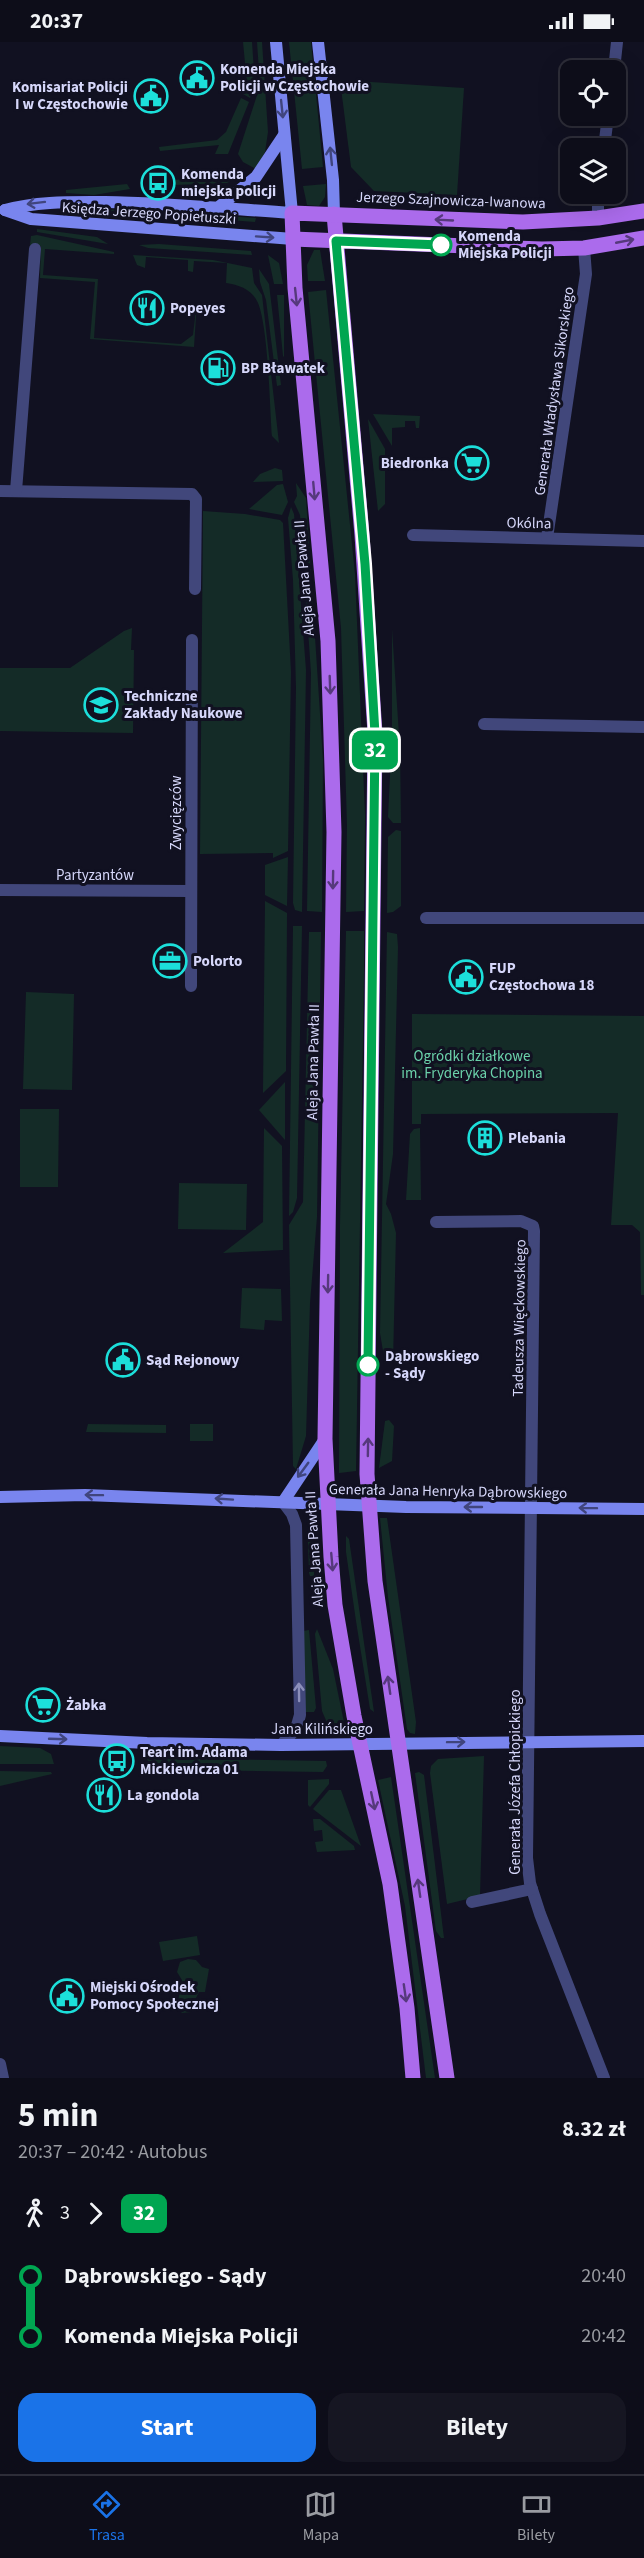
<!DOCTYPE html>
<html lang="pl">
<meta charset="utf-8">
<style>
body{margin:0;font-family:"Source Sans 3",sans-serif;background:#161622;color:#f1f3f6;height:100vh;display:flex;flex-direction:column;font-size:22px;white-space:nowrap}
*{box-sizing:border-box;margin:0}
p{font-size:20px;color:#9a9ca2}
.icon{flex:none;width:33px;height:33px;fill:none;stroke:currentColor;stroke-width:2;stroke-linecap:round;stroke-linejoin:round}
.map{position:relative;height:2036px;overflow:hidden}
.details{display:flex;flex-direction:column;background:#0d0d19;flex:1}
.details>*{flex:none}
.badge{padding:0 12px;border-radius:9px;font-size:21px;line-height:39px}
.fabs{position:absolute;left:560px;top:18px;display:grid;gap:12px}
.fabs a{display:grid;place-items:center;width:66px;height:66px;border-radius:12px;background:#0d0d19;box-shadow:0 6px 24px #0002,0 0 0 2px #2d2d38;font-size:30px}
.map>.badge{position:absolute;translate:-50% -50%;box-shadow:0 0 0 3px #fff}
.legs{display:flex;align-items:center;gap:9px;height:66px;padding:0 18px;font-size:20px}
.legs p{margin-inline-start:auto}
.overview{display:flex;align-items:center;justify-content:space-between;height:102px;padding:0 18px}
h1{font-size:33px;font-weight:700;line-height:45px}
.cta{display:flex;gap:12px;margin-top:auto;padding:12px 18px}
.cta a{flex:1;height:69px;border-radius:18px;background:#1a73e8;color:#fff;font-size:24px;font-weight:700;line-height:69px;text-align:center}
.cta a+a{background:#161622;color:#f1f3f6}
ul{padding:0 18px;list-style:none}
li{display:flex;align-items:center;gap:21px;height:60px;font-size:22px}
li i{display:grid;place-items:center;width:9px;height:100%;margin:0 8px;background:currentColor}
li i::after{content:'';width:15px;height:15px;margin:-8px;border:4px solid;border-radius:50%;background:#0d0d19}
li p{margin-inline-start:auto}
li:first-child i{background:linear-gradient(#0000 50%,currentColor 0)}
li:last-child i{background:linear-gradient(currentColor 50%,#0000 0)}
.status{display:flex;justify-content:space-between;align-items:center;height:42px;padding:0 30px;background:#0d0d19;direction:ltr}
.status svg{height:16px;fill:currentColor}
.dock{display:flex;justify-content:space-around;align-items:center;height:84px;border-top:2px solid #2d2d38;background:#0d0d19;font-size:16px;color:#9a9ca2}
.dock a{display:grid;justify-items:center;gap:3px}
.dock .on{color:#1a73e8}
.map>svg:first-child{display:block}
.green{fill:#142b27}
.lines{fill:none;stroke-linecap:round;stroke-linejoin:round}
.street{stroke:#41477b;stroke-width:12}
.secondary{stroke:#7985ee;stroke-width:12}
.primary{stroke:#ab6bec;stroke-width:15}
.oneway{stroke:#40457d}
.oneway2{stroke:#56397c}
.oneway3{stroke:#8c8fba}
.line-1-casing{stroke:#fff;stroke-width:14}
.line-1{stroke:#00a651;stroke-width:9}
.stop-1-dot{fill:#fff;stroke:#00a651;stroke-width:3}
.labels{text-anchor:middle;stroke-width:6;stroke-linejoin:round;paint-order:stroke}
.poi-label{font-size:15px;font-weight:bold;fill:#d6d7fa;stroke:#111121;text-anchor:start}
.street-label{font-size:15px;fill:#d6d7fa;stroke:#111121}
.stop-label{font-size:15px;font-weight:bold;fill:#d6d7fa;stroke:#111121;text-anchor:start}
.park-label{font-size:15px;fill:#6bd1aa;stroke:#111121}
</style>
<div class="status"><b>20:37</b><svg viewBox="0 0 49 12"><path d="M0 12V9h3v3zM5 12V6h3v6zM10 12V3h3v9zM15 12V0h3v12zM26 1h20v11H26zM47 4h2v5h-2z"/></svg></div>
<div class="map">
<svg width="644" height="2036" viewBox="0 0 644 2036">
<rect width="100%" height="100%" fill="#111121"/>
<!-- green -->
<g class="green">
<polygon points="243,0 252,0 255,44 250,56 243,52 247,42"/>
<polygon points="257,0 262,0 268,90 265,110 256,127 243,120 238,112 260,44"/>
<polygon points="289,0 311,0 323,125 302,127"/>
<polygon points="340,38 464,46 457,153 374,149 351,125"/>
<polygon points="241,56 249,60 228,112 215,112 219,103 160,109 159,105 217,98 226,90"/>
<polygon points="230,133 238,135 227,141 175,143 174,138"/>
<polygon points="127,142 130,147 94,153 66,151 66,148"/>
<polygon points="326,142 325,155 319,164 307,163 303,144"/>
<polygon points="68,167 139,168 256,176 255,180 153,172 66,171"/>
<polygon points="37,187 97,195 108,202 37,190"/>
<polygon points="37,193 114,210 114,212 45,207 43,233 98,237 94,296 181,302 193,293 197,259 194,305 90,297 95,240 40,236 41,204 30,203 31,194"/>
<polygon points="159,202 251,209 252,213 148,206 139,203"/>
<polygon points="314,208 320,208 325,239 308,239 307,223"/>
<path d="M133 213 213 218 252 226 254 241 262 253 279 401 272 394C270 366 268 279 257 259 251 247 239 243 226 241L227 221 194 219 193 230 188 229V218L146 215 145 226 137 223Z"/>
<polygon points="268,213 279,221 283,242 274,242"/>
<polygon points="259,227 269,242 281,343 277,344 266,258 260,240"/>
<polygon points="326,248 355,532 365,774 364,869 346,870 347,783 341,586 308,250"/>
<polygon points="277,253 284,253 284,315 283,314"/>
<polygon points="373,372 420,374 419,386 416,386 415,379 405,379 405,385 392,386 392,404"/>
<polygon points="368,377 385,407 385,462 378,469"/>
<polygon points="275,426 282,428 283,439 253,440 260,432"/>
<polygon points="296,441 306,456 323,718 322,870 307,869 311,631 300,473 294,460 297,454"/>
<polygon points="283,442 288,460 282,473 249,467 277,443"/>
<polygon points="291,465 294,472 306,628 302,870 295,868 293,861 296,646 293,538 288,476"/>
<polygon points="203,469 245,472 280,478 283,481 291,630 288,809 273,816 273,811 200,812"/>
<polygon points="132,586 131,608 134,608 133,691 0,689 0,626 70,626 124,589"/>
<polygon points="392,587 400,708 401,781 393,781 388,775 392,693"/>
<polygon points="396,788 401,789 401,864 393,870 387,871 388,795"/>
<polygon points="288,815 287,864 265,853 265,823"/>
<polygon points="265,859 287,871 286,1029 263,1051"/>
<polygon points="293,884 302,884 297,1156 293,1170 289,1174"/>
<polygon points="346,889 364,889 364,931 356,1429 339,1431 340,1183"/>
<polygon points="309,890 321,890 317,1175 310,1261 306,1394 296,1427 293,1424 289,1183 303,1160"/>
<polygon points="387,890 397,892 398,905 393,1112 386,1162 391,1172 396,1191 393,1321 385,1321 380,1291"/>
<polygon points="26,950 74,952 72,1048 23,1047"/>
<polygon points="412,972 644,974 644,1253 641,1253 640,1190 632,1183 611,1183 618,1071 421,1072 421,1082 412,1082"/>
<polygon points="285,1040 285,1098 259,1068"/>
<polygon points="20,1067 59,1067 58,1145 20,1145"/>
<polygon points="264,1086 282,1104 283,1208 223,1211 263,1180"/>
<polygon points="420,1086 421,1158 406,1158 410,1092 414,1087"/>
<polygon points="179,1141 247,1142 246,1188 178,1187"/>
<polygon points="242,1246 281,1247 282,1279 265,1278 264,1288 240,1286"/>
<polygon points="389,1378 394,1384 392,1419 379,1426 385,1379"/>
<polygon points="88,1382 166,1383 166,1391 86,1390"/>
<rect x="190" y="1382" width="23" height="17"/>
<polygon points="307,1469 313,1470 315,1474 314,1534 310,1534 309,1531"/>
<polygon points="380,1476 387,1476 416,1680 415,1692 410,1691 407,1687 388,1555"/>
<polygon points="346,1494 349,1497 374,1670 370,1667 356,1579 346,1510"/>
<polygon points="317,1587 333,1627 346,1690 331,1690 322,1669 315,1592"/>
<polygon points="309,1588 316,1666 314,1670 304,1670 303,1589"/>
<polygon points="0,1704 40,1706 51,1712 54,1722 0,1722"/>
<polygon points="484,1714 480,1854 447,1862 430,1731 431,1724 438,1717"/>
<polygon points="146,1716 326,1719 327,1724 323,1730 194,1728 152,1724"/>
<polygon points="0,1729 51,1730 52,1732 0,1744"/>
<polygon points="419,1730 424,1733 444,1896 441,1896 436,1889 415,1731"/>
<polygon points="391,1735 435,2036 426,2036 405,1864 378,1738"/>
<polygon points="329,1737 329,1742 310,1765 308,1763 308,1738"/>
<polygon points="329,1748 341,1748 361,1804 313,1767"/>
<polygon points="313,1777 320,1777 354,1804 355,1808 317,1810 315,1800 323,1799 322,1788 314,1789"/>
<polygon points="197,1894 200,1913 163,1919 159,1900"/>
<polygon points="188,1917 196,1918 202,1925 209,1927 205,1950 199,1950 196,1956 203,1961 200,1969 182,1971 177,1965 182,1938 177,1930 180,1920"/>
</g>
<g class="lines">
<!-- street -->
<g class="street">
<polyline points="614,28 617,0"/>
<polyline points="604,106 608,74"/>
<polyline points="598,176 598,152"/>
<polyline points="0,449 192,452 196,457 195,547"/>
<polyline points="16,449 35,207"/>
<polyline points="413,493 644,499"/>
<polyline points="547,496 586,232 584,206"/>
<polyline points="484,682 644,685"/>
<polyline points="0,848 191,849"/>
<polyline points="426,876 644,876"/>
<polyline points="191,944 192,598"/>
<polyline points="436,1180 521,1179 533,1184 534,1189 527,1816 530,1841 540,1872 604,2036"/>
<polyline points="281,1703 296,1687 300,1673 296,1483 292,1472 283,1460"/>
<polyline points="472,1860 532,1847"/>
<polyline points="0,2022 3,2036"/>
</g>
<!-- secondary -->
<g class="secondary">
<polyline points="318,0 333,138 334,172"/>
<polyline points="220,164 256,135 284,93"/>
<path d="M5 168C38 159 70 160 105 160 168 161 230 167 292 171L276 0"/>
<polyline points="5,168 31,177 293,197"/>
<polyline points="0,1455 85,1453 406,1465 644,1467"/>
<polyline points="283,1460 325,1397"/>
<polyline points="0,1694 147,1701 281,1703 644,1699"/>
</g>
<!-- primary -->
<g class="primary">
<polyline points="334,172 362,493 375,691 367,1432 375,1539 447,2036"/>
<polyline points="293,197 542,207 584,206 644,196"/>
<polyline points="413,2036 407,1966 390,1842 354,1674 335,1563 331,1515 325,1397 334,790 328,599 295,246 292,171 523,180 598,176 644,169"/>
</g>
</g>
<!-- one-way arrows -->
<defs><path id="oneway-shaft" d="M-6 0H5M1.5-3L5.5 0L1.5 3" fill="none" stroke-width="1.6" stroke-linecap="round" stroke-linejoin="round" transform="scale(1.5)"/></defs>
<g class="oneway">
<use href="#oneway-shaft" transform="translate(282 67) rotate(84)"/>
<use href="#oneway-shaft" transform="translate(331 114) rotate(-96)"/>
<use href="#oneway-shaft" transform="translate(36 161) rotate(173)"/>
<use href="#oneway-shaft" transform="translate(265 195) rotate(4)"/>
<use href="#oneway-shaft" transform="translate(303 1428) rotate(126)"/>
<use href="#oneway-shaft" transform="translate(94 1453) rotate(-179)"/>
<use href="#oneway-shaft" transform="translate(224 1457) rotate(-176)"/>
<use href="#oneway-shaft" transform="translate(473 1465) rotate(-180)"/>
<use href="#oneway-shaft" transform="translate(588 1466) rotate(-179)"/>
<use href="#oneway-shaft" transform="translate(58 1697) rotate(2)"/>
<use href="#oneway-shaft" transform="translate(456 1700) rotate(-1)"/>
</g>
<g class="oneway2">
<use href="#oneway-shaft" transform="translate(444 178) rotate(-177)"/>
<use href="#oneway-shaft" transform="translate(625 199) rotate(-11)"/>
<use href="#oneway-shaft" transform="translate(296 255) rotate(84)"/>
<use href="#oneway-shaft" transform="translate(314 449) rotate(85)"/>
<use href="#oneway-shaft" transform="translate(330 643) rotate(88)"/>
<use href="#oneway-shaft" transform="translate(333 838) rotate(91)"/>
<use href="#oneway-shaft" transform="translate(328 1242) rotate(91)"/>
<use href="#oneway-shaft" transform="translate(368 1405) rotate(-89)"/>
<use href="#oneway-shaft" transform="translate(332 1520) rotate(85)"/>
<use href="#oneway-shaft" transform="translate(389 1643) rotate(-98)"/>
<use href="#oneway-shaft" transform="translate(373 1759) rotate(78)"/>
<use href="#oneway-shaft" transform="translate(419 1846) rotate(-98)"/>
<use href="#oneway-shaft" transform="translate(405 1951) rotate(82)"/>
</g>
<use class="oneway3" href="#oneway-shaft" transform="translate(299 1650) rotate(-91)"/>
<g class="lines">
<!-- line-1 casing -->
<g class="line-1-casing">
<polyline id="line-1" points="368,1323 375,692 365,522 336,199 441,203"/>
</g>
<!-- line-1 -->
<use href="#line-1" class="line-1"/>
</g>
<!-- icons -->
<defs>
<g id="civic-ring" transform="scale(1.725)"><circle r="9.5" fill="#111121" stroke="#1cdfda" stroke-width="1.5"/><path d="M-.6-6.5H3V-4.5H.6V-3L4-1V1h2V6H-6V1h2V-1L-.6-3ZM-1.2 2.5V6h2.4V2.5Z" fill="#1cdfda"/></g>
<g id="bus-ring" transform="scale(1.725)"><circle r="9.5" fill="#111121" stroke="#1cdfda" stroke-width="1.5"/><path d="M-5-6H5V4H4V6H2V4H-2V6H-4V4H-5ZM-3.5-4V0h7V-4ZM-3.5 1.2v1.5H-2V1.2ZM2 1.2v1.5H3.5V1.2Z" fill="#1cdfda"/></g>
<g id="restaurant-ring" transform="scale(1.725)"><circle r="9.5" fill="#111121" stroke="#1cdfda" stroke-width="1.5"/><path d="M-5-6h1v4h1v-4h1v4h1v-4h1v5L-1.5 .5V6h-2V.5L-5-1ZM5-6V6H3V1.5H1.5Q1.5-4 5-6Z" fill="#1cdfda"/></g>
<g id="fuel-ring" transform="scale(1.725)"><circle r="9.5" fill="#111121" stroke="#1cdfda" stroke-width="1.5"/><path d="M-5.5-6h7V0h2V4h1.3V-2.5L3-4.5l.8-.8L6-3V5H2.5V1h-1V6h-7ZM-4.2-4.7v3.2H.2V-4.7Z" fill="#1cdfda"/></g>
<g id="supermarket-ring" transform="scale(1.725)"><circle r="9.5" fill="#111121" stroke="#1cdfda" stroke-width="1.5"/><path d="M-6-5.5h2.5l.6 2H6L4.5 2H-2.5L-4.4-4H-6ZM-1.5 3.2a1.3 1.3 0 1 0 .1 0ZM3 3.2a1.3 1.3 0 1 0 .1 0Z" fill="#1cdfda"/></g>
<g id="school-ring" transform="scale(1.725)"><circle r="9.5" fill="#111121" stroke="#1cdfda" stroke-width="1.5"/><path d="M0-5L7-2L0 1L-7-2ZM-4 1L0 2.5L4 1V4Q0 6-4 4Z" fill="#1cdfda"/></g>
<g id="office-ring" transform="scale(1.725)"><circle r="9.5" fill="#111121" stroke="#1cdfda" stroke-width="1.5"/><path d="M-6-3h4V-5.5h4V-3h4V5H-6ZM-1-4.5V-3h2v-1.5ZM-6 0V1H6V0Z" fill="#1cdfda"/></g>
<g id="building-ring" transform="scale(1.725)"><circle r="9.5" fill="#111121" stroke="#1cdfda" stroke-width="1.5"/><path d="M-4-6H4V6H1V3H-1V6H-4ZM-2.5-4.3h1.7v1.8h-1.7ZM.8-4.3h1.7v1.8H.8ZM-2.5-1h1.7V.8h-1.7ZM.8-1h1.7V.8H.8Z" fill="#1cdfda"/></g>
</defs>
<g fill-rule="evenodd">
<use href="#civic-ring" x="197" y="36"/>
<use href="#civic-ring" x="151" y="54"/>
<use href="#bus-ring" x="158" y="141"/>
<use href="#restaurant-ring" x="147" y="266"/>
<use href="#fuel-ring" x="218" y="326"/>
<use href="#supermarket-ring" x="472" y="421"/>
<use href="#school-ring" x="101" y="663"/>
<use href="#office-ring" x="170" y="919"/>
<use href="#civic-ring" x="466" y="935"/>
<use href="#building-ring" x="485" y="1096"/>
<use href="#civic-ring" x="123" y="1318"/>
<use href="#supermarket-ring" x="43" y="1663"/>
<use href="#bus-ring" x="117" y="1719"/>
<use href="#restaurant-ring" x="104" y="1753"/>
<use href="#civic-ring" x="67" y="1954"/>
</g>
<!-- markers -->
<g class="stop-1-dot">
<circle cx="441" cy="203" r="10"/>
<circle cx="368" cy="1323" r="10"/>
</g>
<g class="labels">
<!-- poi labels -->
<g class="poi-label">
<text x="220" y="32">Komenda Miejska<tspan x="220" dy="17">Policji w Częstochowie</tspan></text>
<text x="128" y="50" text-anchor="end">Komisariat Policji<tspan x="128" dy="17">I w Częstochowie</tspan></text>
<text x="181" y="137">Komenda<tspan x="181" dy="17">miejska policji</tspan></text>
<text x="170" y="271">Popeyes</text>
<text x="241" y="331">BP Bławatek</text>
<text x="449" y="426" text-anchor="end">Biedronka</text>
<text x="124" y="659">Techniczne<tspan x="124" dy="17">Zakłady Naukowe</tspan></text>
<text x="193" y="924">Polorto</text>
<text x="489" y="931">FUP<tspan x="489" dy="17">Częstochowa 18</tspan></text>
<text x="508" y="1101">Plebania</text>
<text x="146" y="1323">Sąd Rejonowy</text>
<text x="66" y="1668">Żabka</text>
<text x="140" y="1715">Teart im. Adama<tspan x="140" dy="17">Mickiewicza 01</tspan></text>
<text x="127" y="1758">La gondola</text>
<text x="90" y="1950">Miejski Ośrodek<tspan x="90" dy="17">Pomocy Społecznej</tspan></text>
</g>
<!-- street labels -->
<g class="street-label">
<text transform="translate(451 158) rotate(2)" y="5">Jerzego Szajnowicza-Iwanowa</text>
<text transform="translate(149 171) rotate(4)" y="5">Księdza Jerzego Popiełuszki</text>
<text transform="translate(554 349) rotate(-82)" y="5">Generała Władysława Sikorskiego</text>
<text transform="translate(529 481) rotate(1)" y="5">Okólna</text>
<text transform="translate(304 536) rotate(-95)" y="5">Aleja Jana Pawła II</text>
<text transform="translate(176 771) rotate(-90)" y="5">Zwycięzców</text>
<text x="95" y="838">Partyzantów</text>
<text transform="translate(313 1020) rotate(-89)" y="5">Aleja Jana Pawła II</text>
<text transform="translate(519 1276) rotate(-89)" y="5">Tadeusza Więckowskiego</text>
<text transform="translate(448 1449) rotate(1)" y="5">Generała Jana Henryka Dąbrowskiego</text>
<text transform="translate(314 1507) rotate(-94)" y="5">Aleja Jana Pawła II</text>
<text x="322" y="1692">Jana Kilińskiego</text>
<text transform="translate(515 1740) rotate(-90)" y="5">Generała Józefa Chłopickiego</text>
</g>
<!-- stop labels -->
<g class="stop-label">
<text x="458" y="199">Komenda<tspan x="458" dy="17">Miejska Policji</tspan></text>
<text x="385" y="1319">Dąbrowskiego<tspan x="385" dy="17">- Sądy</tspan></text>
</g>
<!-- park labels -->
<g class="park-label">
<text x="472" y="1019">Ogródki działkowe<tspan x="472" dy="17">im. Fryderyka Chopina</tspan></text>
</g>
</g>
</svg>
<div class="fabs">
<a><svg class="icon" aria-label="locate" viewBox="0 0 24 24"><circle cx="12" cy="12" r="6"/><path d="M12 2v4M12 18v4M2 12h4M18 12h4"/></svg></a>
<a><svg class="icon" aria-label="layers" viewBox="0 0 24 24"><path d="M12 4l9 5-9 5-9-5zM3 14l9 5 9-5"/></svg></a>
</div>
<b class="badge" style="left:375px;top:708px;background:#00a651;color:#fff">32</b>
</div>
<section class="details">
<div class="overview"><div><h1>5 min</h1><p>20:37 – 20:42 · Autobus</p></div><b>8.32 zł</b></div>
<div class="legs"><svg class="icon" aria-label="walk" viewBox="0 0 24 24"><circle cx="13" cy="4" r="2"/><path d="M13 8l-2 6 4 7M11 14l-3 7M7 12l3-4h3l4 4"/></svg>3<svg class="icon" aria-label="forward" viewBox="0 0 24 24"><path d="M9 5l7 7-7 7"/></svg><b class="badge" style="background:#00a651;color:#fff">32</b></div>
<ul>
<li><i style="color:#00a651"></i><b>Dąbrowskiego - Sądy</b><p>20:40</p></li>
<li><i style="color:#00a651"></i><b>Komenda Miejska Policji</b><p>20:42</p></li>
</ul>
<div class="cta"><a>Start</a><a>Bilety</a></div>
</section>
<nav class="dock">
<a class="on"><svg class="icon" aria-label="directions" viewBox="0 0 24 24"><path d="M12 3l9 9-9 9-9-9zM9 14v-3h6M13 9l2 2-2 2"/></svg>Trasa</a>
<a><svg class="icon" aria-label="map" viewBox="0 0 24 24"><path d="M3 6l6-2 6 2 6-2v14l-6 2-6-2-6 2zM9 4v14M15 6v14"/></svg>Mapa</a>
<a><svg class="icon" aria-label="tickets" viewBox="0 0 24 24"><path d="M3 7h18v10H3zM15 7v10"/></svg>Bilety</a>
</nav>
